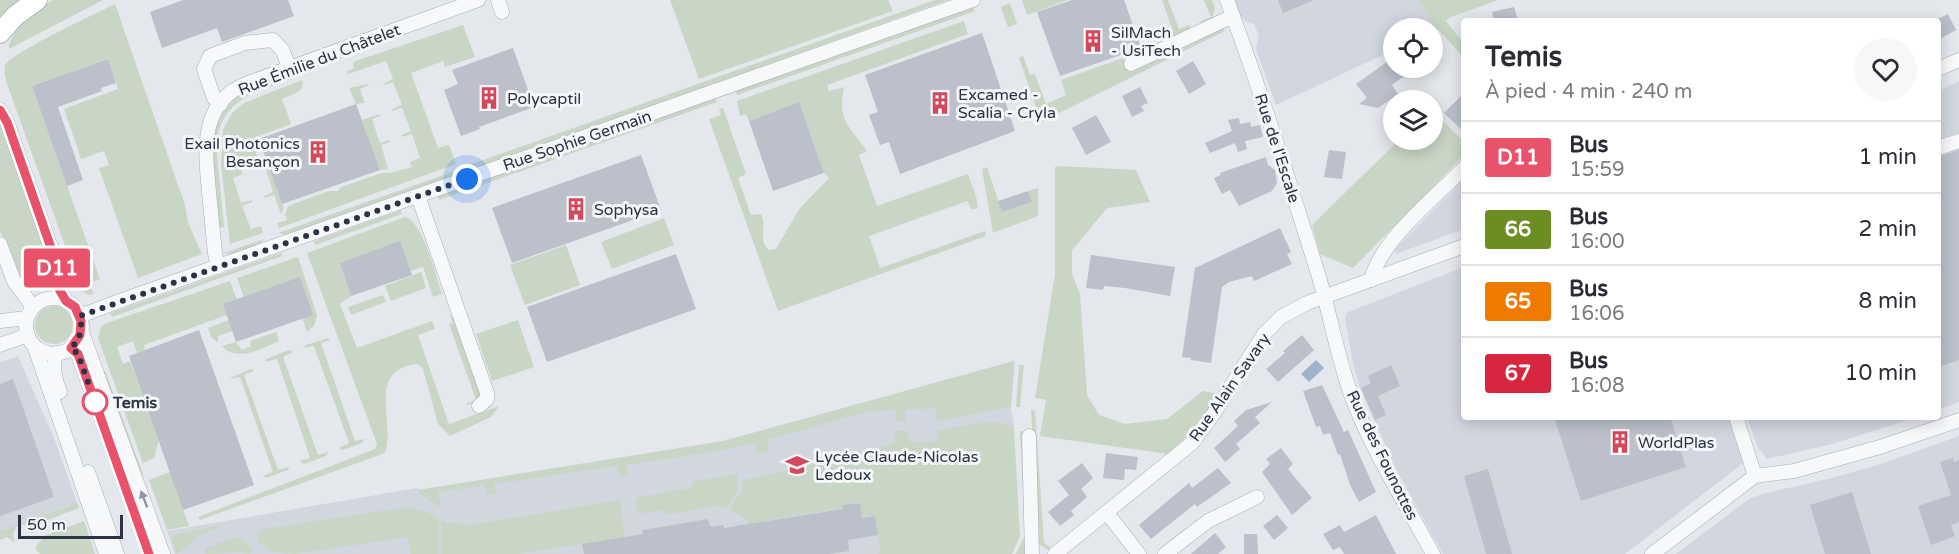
<!DOCTYPE html>
<html lang="fr">
<meta charset="utf-8">
<style>
body{margin:0;font-family:"Varela Round",sans-serif;background:#f7f7f7;color:#2b2b33;height:100vh;display:flex;flex-direction:column;font-size:22px;white-space:nowrap}
*{box-sizing:border-box;margin:0}
p{font-size:20px;color:#7c7c81}
.icon{flex:none;width:33px;height:33px;fill:none;stroke:currentColor;stroke-width:2;stroke-linecap:round;stroke-linejoin:round}
.map{position:relative;flex:1;overflow:hidden}
.sheet{position:absolute;left:1461px;top:18px;width:480px;height:402px;display:flex;flex-direction:column;background:#fff;border-radius:6px;box-shadow:0 3px 15px #0003}
.sheet>*{flex:none}
.badge{padding:0 12px;border-radius:4px;font-size:21px;line-height:39px}
.tools{position:absolute;left:1383px;top:18px;display:grid;gap:12px}
.tools a{display:grid;place-items:center;width:60px;height:60px;border-radius:50%;background:#fff;box-shadow:0 3px 15px #0003;font-size:30px}
.scale{position:absolute;left:18px;bottom:15px;width:105px;box-sizing:border-box;padding-left:6px;border:3px solid #2b3445;border-top:0;font-size:16px;line-height:21px;white-space:nowrap;color:#2b3445;-webkit-text-stroke:4px #f4f6f9;paint-order:stroke}
.you{position:absolute;width:30px;height:30px;margin:-15px;border:4px solid #fff;border-radius:50%;background:#1a73e8;box-shadow:0 0 0 9px #1a73e833}
.map>.badge{position:absolute;translate:-50% -50%;box-shadow:0 0 0 3px #fff}
.round{display:grid;place-items:center;flex:none;width:63px;height:63px;border-radius:32px;background:#f7f7f7}
.overview{display:flex;align-items:center;justify-content:space-between;height:102px;padding:0 24px}
h1{font-size:28px;font-weight:700;line-height:45px}
ul{padding:0;list-style:none}
li{display:flex;align-items:center;gap:18px;height:72px;padding:0 24px;border-top:2px solid #e1e1e2}
li div{flex:1}
li b{display:block;font-size:22px}
li em{font-style:normal}
li .badge{min-width:66px;font-weight:700;text-align:center}
.map>svg:first-child{display:block}
.built{fill:#d2d6de}
.green{fill:#c9d6c5}
.water{fill:#9fb4cc}
.building{fill:#bbc0ca}
.lines{fill:none;stroke-linecap:round;stroke-linejoin:round}
.minor-casing{stroke:#a9aeb7;stroke-width:15}
.highway-casing{stroke:#8b94a3;stroke-width:21}
.minor{stroke:#f7f8fa;stroke-width:14}
.highway{stroke:#fff;stroke-width:20}
.oneway{fill:#9196a0}
.line-casing{stroke:#fff;stroke-width:14}
.line{stroke:#e8526b;stroke-width:9}
.walk{stroke:#2b3445;stroke-width:6;stroke-dasharray:0 10.8}
.stop-dot{fill:#fff;stroke:#e8526b;stroke-width:3}
.labels{text-anchor:middle;stroke-width:6;stroke-linejoin:round;paint-order:stroke}
.poi-label{font-size:16px;fill:#2b3445;stroke:#f4f6f9;text-anchor:start}
.street-label{font-size:16px;fill:#2b3445;stroke:#f4f6f9}
.stop-label{font-size:16px;font-weight:bold;fill:#2b3445;stroke:#f4f6f9;text-anchor:start}
</style>
<div class="map">
<svg width="1959" height="554" viewBox="0 0 1959 554">
<rect width="100%" height="100%" fill="#e4e7ec"/>
<!-- built -->
<g class="built">
<polygon points="1234,0 1418,0 1438,29 1433,32 1432,28 1394,28 1393,50 1276,105 1256,49 1259,36 1254,24 1246,22 1239,14"/>
<polygon points="1959,81 1959,402 1938,410 1938,91"/>
<polygon points="1464,179 1464,229 1396,254 1395,249"/>
<polygon points="1464,267 1464,417 1731,417 1746,461 1625,554 1443,554 1397,471 1360,388 1352,359 1345,317 1348,312"/>
<polygon points="18,356 54,438 77,503 0,531 0,363"/>
<polygon points="1015,361 1011,408 1014,426 1011,554 175,554 167,531 417,488 418,490 723,442"/>
<polygon points="1747,417 1918,417 1832,444 1767,459 1758,448"/>
<polygon points="1959,436 1959,554 1676,554 1749,499 1762,494 1832,478 1881,464"/>
</g>
<!-- green -->
<g class="green">
<polygon points="0,0 26,0 5,17 0,16"/>
<polygon points="53,0 103,0 9,49 9,44 16,31 12,27"/>
<polygon points="670,0 888,0 893,11 699,79"/>
<polygon points="935,0 948,0 476,169 469,165"/>
<polygon points="1022,0 1068,0 1027,15"/>
<polygon points="1162,0 1168,0 1179,29 1189,25 1191,30 1176,36 1163,35 1173,31"/>
<polygon points="1204,0 1212,0 1215,7 1212,20 1201,24 1201,21 1211,17"/>
<polygon points="1418,0 1498,0 1451,17 1446,21 1464,44 1464,58 1438,29"/>
<polygon points="1010,3 1017,24 1008,27 1001,7"/>
<path d="M115 4 185 205 188 223 202 254 138 278 99 168 109 165 104 151 81 159 64 109 118 89 108 59 32 86 100 279 90 283 93 294 88 295 81 290 7 84C6 78 3 71 5 65 13 52 97 13 115 4Z"/>
<polygon points="973,7 975,11 737,95 736,91"/>
<path d="M964 21 968 34 827 85 829 91 844 87C837 122 850 126 867 151L859 155 877 206 968 174 976 196 978 207 975 209H971L967 201 869 236 880 268 985 231 986 236 778 311 709 119 721 115 719 109 723 108 746 174 738 178 751 215 761 214C768 228 757 239 769 250L776 249 800 208 829 178 824 173 799 102 749 121 746 114 740 116 737 101Z"/>
<polygon points="463,25 475,57 445,67 443,61 411,73 438,148 449,145 456,164 279,228 277,223 287,220 285,214 288,206 329,191 338,191 341,187 382,173 390,173 412,167 410,162 420,158 412,134 402,137 401,135 411,131 402,108 392,111 392,109 402,105 393,82 384,85 383,84 393,79 386,61 348,74 347,71 354,68 353,62"/>
<polygon points="1222,26 1225,31 1041,122 1019,58 1023,56 1030,75 1035,74 1046,104 1066,95 1061,80 1123,58 1129,72"/>
<path d="M291 75 292 79C255 92 221 99 216 145L224 227 219 228C215 182 196 118 247 91 260 84 276 80 291 75Z"/>
<path d="M302 80C305 93 292 94 282 99L291 124 256 137 260 148 255 150 258 158 239 163 243 174 233 178 241 203 252 200V202L242 206 251 229 261 226 263 233 230 244 221 165 223 130 232 113 244 103Z"/>
<polygon points="368,84 369,85 360,89 365,103 356,104 349,88"/>
<polygon points="715,99 717,102 439,200 438,196"/>
<polygon points="1433,111 1464,142 1464,155 1353,268 1320,254 1312,225 1399,140 1432,140"/>
<polygon points="380,114 380,116 372,119 380,143 389,140 390,142 381,145 388,169 380,170 362,120"/>
<polygon points="0,118 53,274 36,278 24,285 18,277 0,230"/>
<polygon points="265,163 266,165 268,165 284,208 281,214 274,195 264,198 264,196 273,192 265,166 255,170 254,167"/>
<polygon points="1060,166 1136,170 1150,202 1107,208 1072,250 1072,274 1080,294 1087,395 1099,415 1125,424 1167,419 1203,391 1220,394 1193,430 1168,454 1040,436 1046,400 1035,398 1055,274 1055,167"/>
<polygon points="987,167 1002,212 1032,202 1028,191 1038,188 1038,216 993,233 982,169"/>
<polygon points="458,170 454,176 286,235 278,233"/>
<polygon points="401,210 402,214 315,245 314,241"/>
<path d="M405 217C423 221 436 277 442 294L433 297 423 267 410 271 400 242 340 263 351 296 340 304 357 348 432 321 435 329 418 335 449 424 499 406 491 417 450 436 438 424 423 369 418 364C365 369 396 421 385 453L200 520 198 517 375 449 377 444 307 253Z"/>
<polygon points="664,218 674,245 612,269 601,242"/>
<path d="M264 239C259 249 235 256 224 253Z"/>
<polygon points="566,245 580,285 525,305 510,265"/>
<polygon points="281,253 282,256 112,317 110,313"/>
<polygon points="298,257 317,315 314,326 307,332 302,318 244,297 237,278"/>
<polygon points="421,272 426,288 391,301 385,286"/>
<polygon points="230,281 237,300 227,315 144,345 145,350 137,353 133,341 117,347 123,364 130,361 159,440 154,458 143,463 98,338 101,327 104,324"/>
<polygon points="383,295 386,302 351,315 348,307"/>
<circle cx="54" cy="325" r="19"/>
<polygon points="450,316 453,316 480,394 477,402 467,405 466,404 476,400 449,324 453,323"/>
<polygon points="229,320 233,331 218,336 218,341 217,342 211,337 208,328"/>
<polygon points="518,320 534,367 492,381 476,334"/>
<path d="M276 332 279 341C262 348 238 363 222 346L236 342 242 350 251 346 250 341Z"/>
<polygon points="328,338 330,340 321,343 355,441 365,439 362,443 343,450 339,448 349,443 314,346 303,348 306,345"/>
<polygon points="289,350 293,352 283,357 318,455 328,452 326,456 304,464 300,461 310,458 277,359 265,362 266,359"/>
<polygon points="1014,361 1011,407 938,421 936,420 935,408 905,410 906,421 896,421 895,410 866,412 767,440 769,451 758,454 754,443 724,450 627,465 627,475 619,476 617,466 494,484 496,494 488,495 485,485 438,492 441,506 438,506 419,493 418,490 723,441"/>
<polygon points="1019,365 1024,365 1020,407 1016,407"/>
<polygon points="251,369 254,371 244,375 278,470 289,467 288,470 266,478 263,476 273,472 240,377 228,379"/>
<polygon points="105,371 143,474 141,475 101,372"/>
<polygon points="1031,410 1035,411 1044,543 1051,548 1048,550 1039,544"/>
<polygon points="999,422 1014,428 1020,536 1012,554 879,554 881,549 875,516 862,517 860,502 842,505 842,508 748,524 746,519 729,510 742,490 743,480 769,475 895,443 895,431 908,431 909,442 937,441 937,430 980,423"/>
<polygon points="1020,431 1022,431 1030,548 1028,554 1016,554 1025,535"/>
<polygon points="170,472 189,526 167,530 149,480"/>
<polygon points="737,474 738,488 726,509 715,506 665,515 663,510 637,514 635,498 690,488 694,481"/>
<polygon points="620,500 625,537 518,554 441,554 441,520 445,522 470,525"/>
<polygon points="77,503 79,508 40,523 29,533 26,524 17,526 13,534 15,543 7,537 0,540 0,531"/>
<polygon points="408,507 421,510 439,518 439,554 411,554 408,537 295,554 272,552 257,541 258,532 263,529"/>
<polygon points="84,521 95,554 40,554 35,548 44,536"/>
<path d="M219 525 220 528C210 531 200 534 192 541 186 546 183 551 176 554L171 536Z"/>
<polygon points="236,537 245,540 253,552 249,554 242,552 205,554 205,548"/>
</g>
<!-- water -->
<polygon class="water" points="1316,360 1324,368 1309,382 1301,374"/>
<!-- building -->
<g class="building">
<polygon points="183,0 288,0 294,16 222,42 217,28 162,48 150,12"/>
<polygon points="1072,0 1124,0 1141,48 1060,76 1037,12"/>
<polygon points="1278,0 1314,0 1283,13"/>
<polygon points="1514,7 1518,21 1494,21 1492,12"/>
<polygon points="1948,14 1956,30 1938,40 1938,19"/>
<polygon points="982,33 1015,131 900,174 889,142 880,145 869,115 878,112 865,75"/>
<polygon points="513,48 534,107 479,127 480,129 461,136 444,90 458,84 452,70"/>
<polygon points="1394,57 1394,68 1402,68 1407,74 1392,85 1398,94 1378,108 1359,104 1367,98 1356,84"/>
<polygon points="108,59 116,83 101,88 102,91 58,107 83,180 67,186 32,86"/>
<polygon points="1193,61 1206,84 1189,94 1176,71"/>
<polygon points="1140,87 1148,103 1141,106 1144,111 1132,117 1122,96"/>
<polygon points="1464,93 1464,132 1444,113"/>
<polygon points="799,102 824,173 773,191 749,121"/>
<polygon points="356,104 380,170 282,204 259,139"/>
<polygon points="1096,115 1111,142 1086,155 1072,128"/>
<polygon points="1239,118 1240,124 1250,122 1251,127 1260,125 1263,137 1245,141 1247,149 1238,152 1235,143 1210,153 1205,143 1232,131 1228,120"/>
<polygon points="1329,150 1346,152 1342,179 1324,177"/>
<polygon points="1959,150 1959,360 1938,367 1938,157"/>
<polygon points="641,155 661,210 512,263 492,208"/>
<polygon points="1266,157 1268,165 1275,170 1277,183 1272,191 1239,206 1230,190 1222,194 1214,178 1221,175 1220,173"/>
<polygon points="1028,191 1032,202 1002,212 998,201"/>
<polygon points="1280,228 1291,252 1287,254 1292,264 1254,281 1252,276 1229,282 1222,287 1211,363 1191,360 1191,358 1182,357 1195,268"/>
<polygon points="400,241 412,275 351,296 340,263"/>
<polygon points="676,254 696,309 547,362 527,307"/>
<polygon points="1091,255 1175,267 1170,296 1125,288 1104,286 1103,290 1086,288"/>
<polygon points="300,277 313,315 236,342 223,304"/>
<polygon points="199,330 254,485 183,510 129,356"/>
<polygon points="1302,335 1314,350 1278,382 1266,369 1285,353 1283,351"/>
<polygon points="1391,365 1400,386 1378,396 1386,415 1375,420 1361,388 1371,383 1368,376"/>
<polygon points="13,379 54,497 0,516 0,384"/>
<polygon points="1322,385 1344,432 1348,430 1376,492 1359,502 1350,485 1340,454 1338,455 1330,433 1323,435 1320,426 1316,427 1303,391"/>
<polygon points="1272,402 1255,417 1260,423 1236,444 1240,449 1225,462 1214,448 1238,426 1234,421 1246,410"/>
<polygon points="1554,417 1670,417 1686,467 1581,501"/>
<polygon points="1281,448 1293,464 1288,469 1312,498 1292,515 1262,472 1270,464 1266,459"/>
<polygon points="1106,453 1138,457 1136,470 1125,469 1124,480 1103,478"/>
<polygon points="1953,458 1954,462 1959,460 1959,522 1951,525 1955,536 1931,545 1918,506 1951,495 1940,462"/>
<polygon points="1082,463 1093,478 1081,489 1087,497 1071,511 1074,515 1060,526 1048,512 1069,495 1058,481"/>
<polygon points="1218,468 1231,483 1197,507 1195,504 1151,539 1139,525 1189,483 1192,488"/>
<polygon points="1488,469 1512,554 1486,554 1464,476"/>
<polygon points="1852,492 1871,554 1825,554 1810,505"/>
<polygon points="860,503 862,518 875,516 878,535 848,540 849,551 830,554 584,554 582,544 643,534 642,530 708,519 710,527 723,525 724,528 843,509 842,505"/>
<polygon points="1277,515 1288,528 1274,540 1263,526"/>
<polygon points="1376,515 1396,554 1344,554 1340,547 1333,550 1323,534 1340,525 1344,532"/>
<polygon points="1215,533 1226,547 1218,554 1191,554"/>
<polygon points="1244,534 1257,534 1258,554 1244,554"/>
</g>
<g class="lines">
<!-- minor casing -->
<g class="minor-casing">
<g id="minor">
<polyline points="498,0 502,12"/>
<path d="M1227 0C1261 91 1290 184 1319 277 1331 318 1338 360 1353 400 1374 454 1406 504 1433 554"/>
<polyline points="1131,64 1233,16"/>
<polyline points="1938,69 1959,60"/>
<polyline points="221,104 214,98 204,69 210,56 245,43 273,40 283,51 289,68"/>
<polyline points="0,110 7,122 57,265 59,289 66,301"/>
<polyline points="1938,148 1959,141"/>
<polyline points="418,196 487,393 487,399 479,406"/>
<polyline points="0,244 14,281 33,307"/>
<path d="M218 267 215 253C213 233 211 212 209 192 205 149 199 102 248 83L478 0"/>
<path d="M1371 280C1381 240 1434 198 1464 168"/>
<circle cx="54" cy="326" r="28"/>
<polyline points="80,316 125,299 973,0"/>
<polyline points="0,321 18,319 26,320"/>
<polyline points="81,330 163,554"/>
<polyline points="0,345 28,335"/>
<polyline points="34,345 106,554"/>
<polyline points="71,348 78,354 150,554"/>
<path d="M56 353C52 367 55 379 60 392"/>
<polyline points="1736,417 1755,476"/>
<polyline points="1029,436 1032,554"/>
<polyline points="88,472 117,554"/>
<polyline points="1107,513 1139,554"/>
<polyline points="1055,554 1192,443 1212,416 1264,334 1281,317 1307,303 1464,246"/>
<polyline points="1165,554 1208,521 1257,497"/>
<polyline points="1652,554 1755,476 1794,471 1880,447 1959,420"/>
</g>
</g>
<!-- highway casing -->
<g class="highway-casing">
<polyline id="highway" points="0,33 15,16 37,0"/>
</g>
<!-- minor -->
<use href="#minor" class="minor"/>
<!-- highway -->
<use href="#highway" class="highway"/>
</g>
<!-- one-way arrows -->
<defs><path id="oneway-solid" d="M-6-.8H1V-3.2L6.5 0L1 3.2V.8H-6Z" transform="scale(1.5)"/></defs>
<use class="oneway" href="#oneway-solid" transform="translate(144 499) rotate(-111)"/>
<g class="lines">
<!-- line casing -->
<g class="line-casing">
<polyline id="line" points="0,110 7,122 57,265 59,289 66,301 75,307 81,321 80,335 71,348 78,354 149,554"/>
</g>
<!-- line -->
<use href="#line" class="line"/>
<!-- walk -->
<path class="walk" d="M95 402 78 354 71 348C80 339 83 329 80 316L467 179"/>
</g>
<!-- icons -->
<defs>
<g id="building-bare" transform="scale(1.8)"><path d="M-4-6H4V6H1V3H-1V6H-4ZM-2.5-4.3h1.7v1.8h-1.7ZM.8-4.3h1.7v1.8H.8ZM-2.5-1h1.7V.8h-1.7ZM.8-1h1.7V.8H.8Z" fill="#d1495b" stroke="#f4f6f9" stroke-width="2.5" paint-order="stroke"/></g>
<g id="school-bare" transform="scale(1.8)"><path d="M0-5L7-2L0 1L-7-2ZM-4 1L0 2.5L4 1V4Q0 6-4 4Z" fill="#d1495b" stroke="#f4f6f9" stroke-width="2.5" paint-order="stroke"/></g>
</defs>
<g fill-rule="evenodd">
<use href="#building-bare" x="1093" y="41"/>
<use href="#building-bare" x="489" y="98"/>
<use href="#building-bare" x="940" y="103"/>
<use href="#building-bare" x="318" y="152"/>
<use href="#building-bare" x="576" y="209"/>
<use href="#building-bare" x="1620" y="442"/>
<use href="#school-bare" x="797" y="465"/>
</g>
<!-- markers -->
<circle class="stop-dot" cx="95" cy="402" r="12"/>
<g class="labels">
<!-- poi labels -->
<g class="poi-label">
<text x="1111" y="38">SilMach<tspan x="1111" dy="18">- UsiTech</tspan></text>
<text x="958" y="100">Excamed -<tspan x="958" dy="18">Scalia - Cryla</tspan></text>
<text x="507" y="104">Polycaptil</text>
<text x="300" y="149" text-anchor="end">Exail Photonics<tspan x="300" dy="18">Besançon</tspan></text>
<text x="594" y="215">Sophysa</text>
<text x="1638" y="448">WorldPlas</text>
<text x="815" y="462">Lycée Claude-Nicolas<tspan x="815" dy="18">Ledoux</tspan></text>
</g>
<!-- street labels -->
<g class="street-label">
<text transform="translate(319 59) rotate(-21)" y="6">Rue Émilie du Châtelet</text>
<text transform="translate(577 140) rotate(-19)" y="6">Rue Sophie Germain</text>
<text transform="translate(1278 148) rotate(72)" y="6">Rue de l'Escale</text>
<text transform="translate(1229 387) rotate(-55)" y="6">Rue Alain Savary</text>
<text transform="translate(1383 455) rotate(64)" y="6">Rue des Founottes</text>
</g>
<!-- stop labels -->
<g class="stop-label">
<text x="113" y="408">Temis</text>
</g>
</g>
</svg>
<div class="tools">
<a><svg class="icon" aria-label="locate" viewBox="0 0 24 24"><circle cx="12" cy="12" r="6"/><path d="M12 2v4M12 18v4M2 12h4M18 12h4"/></svg></a>
<a><svg class="icon" aria-label="layers" viewBox="0 0 24 24"><path d="M12 4l9 5-9 5-9-5zM3 14l9 5 9-5"/></svg></a>
</div>
<div class="scale">50 m</div>
<div class="you" style="left:467px;top:179px"></div>
<b class="badge" style="left:57px;top:268px;background:#e8526b;color:#fff">D11</b>
<section class="sheet">
<div class="overview"><div><h1>Temis</h1><p>À pied · 4 min · 240 m</p></div><a class="round"><svg class="icon" aria-label="heart" viewBox="0 0 24 24"><path d="M12 20l-8-8c-3-5 5-10 8-4 3-6 11-1 8 4z"/></svg></a></div>
<ul>
<li><span class="badge" style="background:#e8526b;color:#fff">D11</span><div><b>Bus</b><p>15:59</p></div><em>1 min</em></li>
<li><span class="badge" style="background:#6b8e23;color:#fff">66</span><div><b>Bus</b><p>16:00</p></div><em>2 min</em></li>
<li><span class="badge" style="background:#ee7b00;color:#fff">65</span><div><b>Bus</b><p>16:06</p></div><em>8 min</em></li>
<li><span class="badge" style="background:#d7263d;color:#fff">67</span><div><b>Bus</b><p>16:08</p></div><em>10 min</em></li>
</ul>
</section>
</div>
